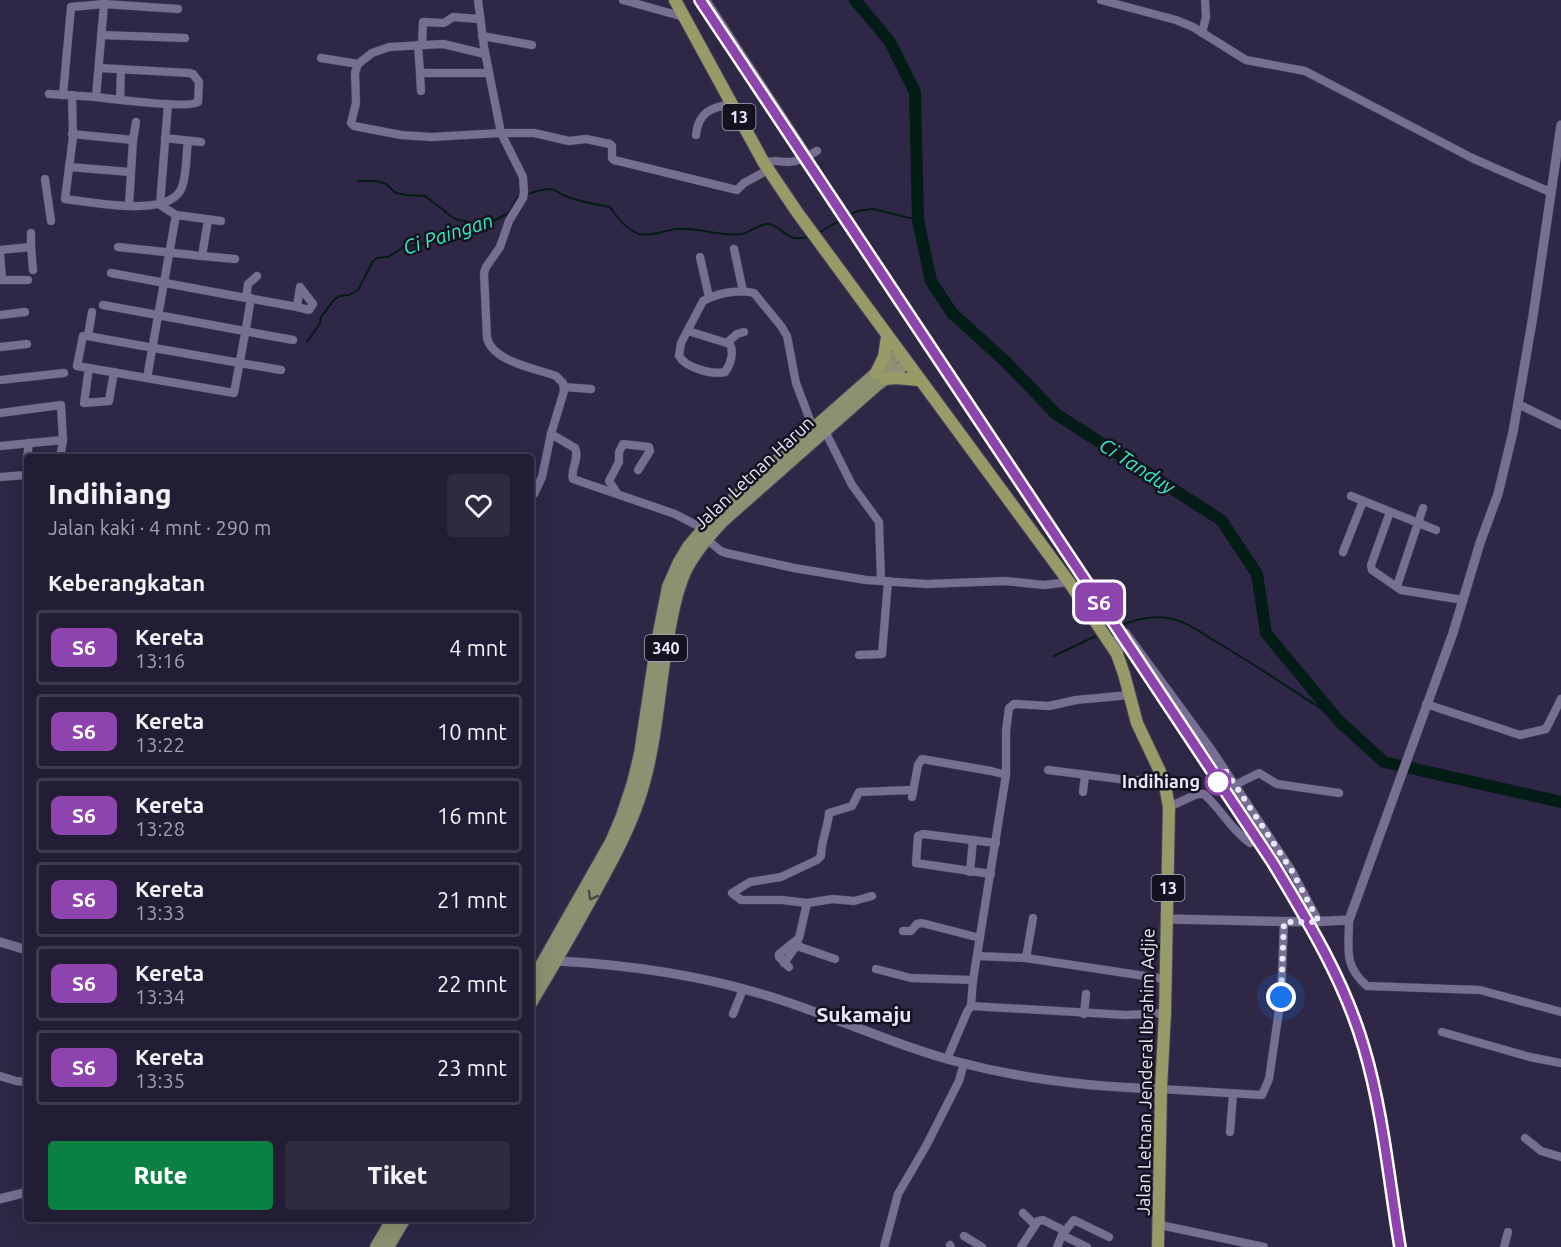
<!DOCTYPE html>
<html lang="id">
<meta charset="utf-8">
<style>
body{margin:0;font-family:Ubuntu,sans-serif;background:#2e2a40;color:#f1f3f6;height:100vh;display:flex;flex-direction:column;font-size:22px;white-space:nowrap}
*{box-sizing:border-box;margin:0}
p{font-size:20px;color:#a2a2ac}
.icon{flex:none;width:33px;height:33px;fill:none;stroke:currentColor;stroke-width:2;stroke-linecap:round;stroke-linejoin:round}
.map{position:relative;flex:1;overflow:hidden}
.sheet{position:absolute;left:24px;top:454px;width:510px;height:768px;display:flex;flex-direction:column;background:#221d34;border-radius:6px;box-shadow:0 6px 24px #0002,0 0 0 2px #3f3b4f}
.sheet>*{flex:none}
.badge{padding:0 12px;border-radius:9px;font-size:21px;line-height:39px}
.you{position:absolute;width:30px;height:30px;margin:-15px;border:4px solid #fff;border-radius:50%;background:#1a73e8;box-shadow:0 0 0 9px #1a73e833}
.map>.badge{position:absolute;translate:-50% -50%;box-shadow:0 0 0 3px #fff}
h2{padding:0 24px;font-size:22px;line-height:54px}
.round{display:grid;place-items:center;flex:none;width:63px;height:63px;border-radius:6px;background:#2e2a40}
.overview{display:flex;align-items:center;justify-content:space-between;height:102px;padding:0 24px}
h1{font-size:28px;font-weight:800;line-height:45px}
.cta{display:flex;gap:12px;margin-top:auto;padding:12px 24px}
.cta a{flex:1;height:69px;border-radius:6px;background:#0b8043;color:#fff;font-size:24px;font-weight:800;line-height:69px;text-align:center}
.cta a+a{background:#2e2a40;color:#f1f3f6}
ul{padding:0;list-style:none}
li{display:flex;align-items:center;gap:18px;height:75px;margin:0 12px 9px;padding:0 12px;border:3px solid #3f3b4f;border-radius:6px}
li div{flex:1}
li b{display:block;font-size:22px}
li em{font-style:normal}
li .badge{min-width:66px;font-weight:700;text-align:center}
.map>svg:first-child{display:block}
.lines{fill:none;stroke-linecap:round;stroke-linejoin:round}
.stream{stroke:#041c16;stroke-width:2}
.river{stroke:#041c16;stroke-width:12}
.minor-casing{stroke:#4a435c;stroke-width:9}
.tertiary-casing{stroke:#4a435c;stroke-width:10}
.primary-casing{stroke:#4a435c;stroke-width:14}
.trunk-casing{stroke:#4a435c;stroke-width:14}
.minor{stroke:#776f92;stroke-width:8}
.tertiary{stroke:#776f92;stroke-width:9}
.primary{stroke:#8e9072;stroke-width:12}
.trunk{stroke:#969b68;stroke-width:12}
.rail-casing{stroke:#9f9ab2;stroke-width:4.5}
.rail{stroke:#151220;stroke-width:2;stroke-dasharray:7;stroke-linecap:butt}
.oneway{stroke:#4b4b45}
.line-casing{stroke:#fff;stroke-width:14}
.line{stroke:#8e44ad;stroke-width:9}
.walk{stroke:#eae7fa;stroke-width:6;stroke-dasharray:0 10.8}
.stop-dot{fill:#fff;stroke:#8e44ad;stroke-width:3}
.labels{text-anchor:middle;stroke-width:5;stroke-linejoin:round;paint-order:stroke}
.shield{fill:#151220;stroke:#aaa7b9;stroke-width:1.5}
.shield-label{font-size:16px;font-weight:bold;fill:#eae7fa}
.street-label{font-size:18px;fill:#eae7fa;stroke:#151220}
.stop-label{font-size:18px;font-weight:bold;fill:#eae7fa;stroke:#151220;text-anchor:end}
.water-label{font-size:20px;font-style:italic;fill:#2eeec7;stroke:#151220}
.quarter-label{font-size:21px;font-weight:bold;fill:#eae7fa;stroke:#151220}
</style>
<div class="map">
<svg width="1561" height="1247" viewBox="0 0 1561 1247">
<rect width="100%" height="100%" fill="#2e2745"/>
<g class="lines">
<!-- stream -->
<g class="stream">
<polyline points="358,181 376,181 386,184 396,193 407,195 425,196 455,219 481,225"/>
<polyline points="818,233 857,211 873,209 918,220"/>
<path d="M307 342 320 323 321 317 334 300 339 296 349 295 358 290 373 261 377 258 388 257 402 248 434 241 448 233 487 224 509 213 518 197C528 194 539 189 551 189 556 190 559 193 563 195 578 202 595 204 610 207 616 217 628 231 640 234 653 237 665 230 677 229 699 227 720 237 742 234 751 232 758 224 768 224 783 225 786 245 810 236"/>
<path d="M1106 632C1124 623 1147 615 1168 618 1186 621 1203 634 1218 643 1259 667 1299 694 1338 720"/>
<polyline points="1054,656 1098,635"/>
</g>
<!-- river -->
<polyline class="river" points="855,0 890,42 915,92 918,220 931,281 952,313 1006,362 1056,414 1221,520 1257,574 1266,633 1338,720 1384,762 1561,802"/>
<!-- minor casing -->
<g class="minor-casing">
<g id="minor">
<path d="M478 0 484 47 501 133 523 177 524 192 523 198 509 221 500 247 486 267 484 273 487 338C493 362 535 368 556 376L563 383 564 391 551 434 575 448C580 460 570 468 573 479L675 514 702 528"/>
<polyline points="623,0 684,17"/>
<polyline points="706,0 808,156"/>
<polyline points="1101,0 1176,20 1193,27 1246,60 1305,71 1472,158 1550,192"/>
<polyline points="1202,33 1206,17 1205,0"/>
<polyline points="101,35 185,38"/>
<polyline points="482,36 532,45"/>
<polyline points="418,45 420,73"/>
<polyline points="422,45 423,22 444,23 453,17 479,19"/>
<polyline points="485,54 443,44 389,47 372,53 358,64 355,73 356,103 351,123 354,126 401,135 431,137 501,133 534,133 569,141 586,139 610,144 612,146 612,158 614,160 737,190 744,183 768,170"/>
<polyline points="321,58 358,64"/>
<path d="M99 68 189 73 193 74 199 82 198 102C189 109 112 99 96 97L104 4V0"/>
<polyline points="421,91 420,73 489,73"/>
<polyline points="49,94 96,97"/>
<polyline points="63,95 71,7 104,4 178,9"/>
<path d="M72 95 73 137 65 199C91 202 171 219 182 187 187 173 186 155 188 141"/>
<polyline points="120,100 121,69"/>
<polyline points="72,134 133,140 129,205"/>
<path d="M696 135C698 112 712 107 732 104"/>
<polyline points="165,138 201,142"/>
<polyline points="133,140 136,122"/>
<path d="M764 163C776 159 778 162 789 162 799 162 808 156 817 151"/>
<polyline points="69,167 130,172"/>
<polyline points="45,179 51,221"/>
<polyline points="176,215 221,221"/>
<polyline points="208,220 202,256 235,259"/>
<polyline points="31,247 33,270"/>
<polyline points="118,247 202,256"/>
<polyline points="734,249 743,291"/>
<polyline points="0,250 31,247 31,233"/>
<polyline points="0,254 2,280"/>
<polyline points="700,257 709,297"/>
<polyline points="111,273 246,298 248,284 257,276"/>
<polyline points="0,280 28,280"/>
<polyline points="248,298 297,307 300,287 313,304 309,310 297,307"/>
<path d="M251 298C246 330 240 361 234 393L77 366 83 336H88C152 348 217 359 281 370"/>
<polyline points="103,305 293,340"/>
<polyline points="0,315 25,312"/>
<path d="M688 331 730 344C734 352 731 364 725 372 712 375 686 368 679 356L681 343 703 301C717 293 739 289 754 293L781 326 787 336 796 383 813 428"/>
<polyline points="88,336 92,312"/>
<polyline points="728,342 737,334 744,332"/>
<polyline points="0,347 27,344"/>
<polyline points="89,368 84,403 109,401 114,372"/>
<polyline points="147,378 176,215 160,205 168,104"/>
<polyline points="0,380 64,373"/>
<polyline points="564,387 591,389"/>
<polyline points="1518,404 1561,425"/>
<polyline points="0,413 61,405 63,440 60,458"/>
<polyline points="825,431 852,485 879,522 881,581"/>
<polyline points="0,446 63,440"/>
<polyline points="27,458 29,443"/>
<polyline points="0,477 26,475 27,462"/>
<polyline points="617,493 609,481 619,462 619,452 623,444 649,447 650,451 638,470"/>
<polyline points="531,495 534,494 542,477 551,434"/>
<polyline points="1351,496 1436,530"/>
<polyline points="1390,512 1371,565 1372,570 1401,590 1463,600"/>
<polyline points="706,539 721,551 726,553 794,568 866,580 926,584 1005,581 1044,585 1069,582"/>
<polyline points="1343,552 1363,501"/>
<polyline points="1397,586 1423,508"/>
<polyline points="1117,654 1121,647 1117,638 1126,633 1211,749 1235,785"/>
<polyline points="859,655 882,654 888,581"/>
<polyline points="1426,704 1520,735 1546,729 1561,699"/>
<polyline points="1048,770 1127,780 1164,780"/>
<polyline points="1083,792 1085,775"/>
<polyline points="912,797 918,765 922,759 991,771 1006,775"/>
<path d="M1169 807 1197 794H1204C1221 809 1231 830 1250 843"/>
<polyline points="970,872 973,840"/>
<polyline points="991,874 916,863 918,836 923,834 996,843"/>
<path d="M872 896 854 901 833 899 807 903 782 900H741L732 893 750 882 781 877 817 860 821 856C821 841 828 828 829 813L852 806 859 792 912 790"/>
<path d="M1349 920C1349 950 1343 965 1367 986L1480 990 1561 1012"/>
<polyline points="1319,922 1292,871 1235,785 1259,773 1277,784 1339,793"/>
<polyline points="903,931 911,931 917,924 922,923 980,938"/>
<polyline points="796,941 800,947 835,959"/>
<polyline points="977,956 1026,958 1165,979"/>
<polyline points="1026,958 1033,918"/>
<polyline points="784,963 797,945"/>
<polyline points="789,967 779,957 779,954 799,938 807,903"/>
<polyline points="876,969 911,978 973,980"/>
<polyline points="971,1006 1126,1015 1165,1013"/>
<polyline points="733,1014 743,989"/>
<polyline points="1084,1014 1086,994"/>
<polyline points="1442,1032 1530,1057 1561,1063"/>
<polyline points="947,1059 967,1012 971,1006 973,980 1006,775 1006,731 1009,708 1014,704 1049,706 1076,700 1130,695"/>
<polyline points="0,1076 16,1081 27,1082"/>
<polyline points="1161,1089 1262,1095 1269,1079 1281,997 1284,922"/>
<polyline points="1230,1132 1233,1094"/>
<polyline points="1525,1138 1541,1151 1561,1157"/>
<polyline points="1023,1213 1034,1224"/>
<polyline points="1160,1225 1264,1247"/>
<polyline points="1065,1231 1074,1220 1109,1237"/>
<polyline points="964,1236 982,1247"/>
<polyline points="950,1245 951,1247"/>
<polyline points="884,1247 898,1194 926,1146 959,1081 964,1063"/>
<polyline points="1021,1247 1038,1221 1043,1220 1065,1231 1062,1235"/>
<polyline points="1057,1247 1062,1235 1087,1247"/>
<polyline points="1504,1247 1508,1232"/>
</g>
</g>
<!-- tertiary casing -->
<g class="tertiary-casing">
<g id="tertiary">
<polyline points="1168,919 1308,922 1349,920 1453,633 1480,543 1498,494 1513,432 1533,316 1561,125"/>
<polyline points="0,942 27,950"/>
<path d="M557 961C633 965 708 976 781 1000 842 1020 900 1047 962 1063 1027 1080 1094 1087 1161 1089"/>
<polyline points="0,1199 27,1192"/>
</g>
</g>
<!-- primary casing -->
<g class="primary-casing">
<g id="primary">
<polyline points="531,983 611,842 622,816 633,783 640,754 656,648 668,587 679,562 688,547 716,514 899,353"/>
<path d="M531 1003C552 968 572 933 592 897 612 861 632 825 643 786 657 738 659 686 668 638 672 615 676 593 685 572 694 553 708 537 723 521L877 385 907 363"/>
<polyline points="376,1247 392,1220"/>
<polyline points="388,1247 404,1220"/>
</g>
</g>
<!-- trunk casing -->
<g class="trunk-casing">
<g id="trunk">
<polyline points="675,0 764,163 797,212 1069,582 1117,654 1124,674 1137,723 1164,780 1169,807 1165,1013 1161,1089 1158,1247"/>
<polyline points="876,373 884,357 887,337"/>
<polyline points="885,379 896,378 919,380"/>
</g>
</g>
<!-- minor -->
<use href="#minor" class="minor"/>
<!-- tertiary -->
<use href="#tertiary" class="tertiary"/>
<!-- primary -->
<use href="#primary" class="primary"/>
<!-- trunk -->
<use href="#trunk" class="trunk"/>
<!-- rail casing -->
<g class="rail-casing">
<polyline id="rail" points="700,0 1273,863 1308,922 1357,1027 1371,1074 1400,1247"/>
</g>
<!-- rail -->
<use href="#rail" class="rail"/>
</g>
<!-- one-way arrows -->
<defs><path id="oneway-chevron" d="M-2-3.5L2.5 0L-2 3.5" fill="none" stroke-width="1.6" stroke-linecap="round" stroke-linejoin="round" transform="scale(1.5)"/></defs>
<use class="oneway" href="#oneway-chevron" transform="translate(592 896) rotate(119)"/>
<g class="lines">
<!-- line casing -->
<g class="line-casing">
<path id="line" d="M700 0 1273 863C1308 921 1345 982 1364 1048 1383 1112 1389 1181 1400 1247"/>
</g>
<!-- line -->
<use href="#line" class="line"/>
<!-- walk -->
<polyline class="walk" points="1218,782 1223,767 1292,871 1319,922 1284,922 1281,997"/>
</g>
<!-- markers -->
<circle class="stop-dot" cx="1218" cy="782" r="12"/>
<g class="labels">
<!-- shield labels -->
<g class="shield">
<rect x="722.5" y="104" width="33" height="26" rx="4.5"/>
<rect x="645" y="635" width="42" height="26" rx="4.5"/>
<rect x="1151.5" y="875" width="33" height="26" rx="4.5"/>
</g>
<g class="shield-label">
<text x="739" y="123">13</text>
<text x="666" y="654">340</text>
<text x="1168" y="894">13</text>
</g>
<!-- street labels -->
<g class="street-label">
<text transform="translate(754 473) rotate(-43)" y="6">Jalan Letnan Harun</text>
<text transform="translate(1146 1072) rotate(-89)" y="6">Jalan Letnan Jenderal Ibrahim Adjie</text>
</g>
<!-- stop labels -->
<g class="stop-label">
<text x="1200" y="788">Indihiang</text>
</g>
<!-- water labels -->
<g class="water-label">
<text transform="translate(448 234) rotate(-18)" y="7">Ci Paingan</text>
<text transform="translate(1137 466) rotate(33)" y="7">Ci Tanduy</text>
</g>
<!-- quarter labels -->
<g class="quarter-label">
<text x="864" y="1022">Sukamaju</text>
</g>
</g>
</svg>
<div class="you" style="left:1281px;top:997px"></div>
<b class="badge" style="left:1099px;top:602px;background:#8e44ad;color:#fff">S6</b>
<section class="sheet">
<div class="overview"><div><h1>Indihiang</h1><p>Jalan kaki · 4 mnt · 290 m</p></div><a class="round"><svg class="icon" aria-label="heart" viewBox="0 0 24 24"><path d="M12 20l-8-8c-3-5 5-10 8-4 3-6 11-1 8 4z"/></svg></a></div>
<h2>Keberangkatan</h2>
<ul>
<li><span class="badge" style="background:#8e44ad;color:#fff">S6</span><div><b>Kereta</b><p>13:16</p></div><em>4 mnt</em></li>
<li><span class="badge" style="background:#8e44ad;color:#fff">S6</span><div><b>Kereta</b><p>13:22</p></div><em>10 mnt</em></li>
<li><span class="badge" style="background:#8e44ad;color:#fff">S6</span><div><b>Kereta</b><p>13:28</p></div><em>16 mnt</em></li>
<li><span class="badge" style="background:#8e44ad;color:#fff">S6</span><div><b>Kereta</b><p>13:33</p></div><em>21 mnt</em></li>
<li><span class="badge" style="background:#8e44ad;color:#fff">S6</span><div><b>Kereta</b><p>13:34</p></div><em>22 mnt</em></li>
<li><span class="badge" style="background:#8e44ad;color:#fff">S6</span><div><b>Kereta</b><p>13:35</p></div><em>23 mnt</em></li>
</ul>
<div class="cta"><a>Rute</a><a>Tiket</a></div>
</section>
</div>
